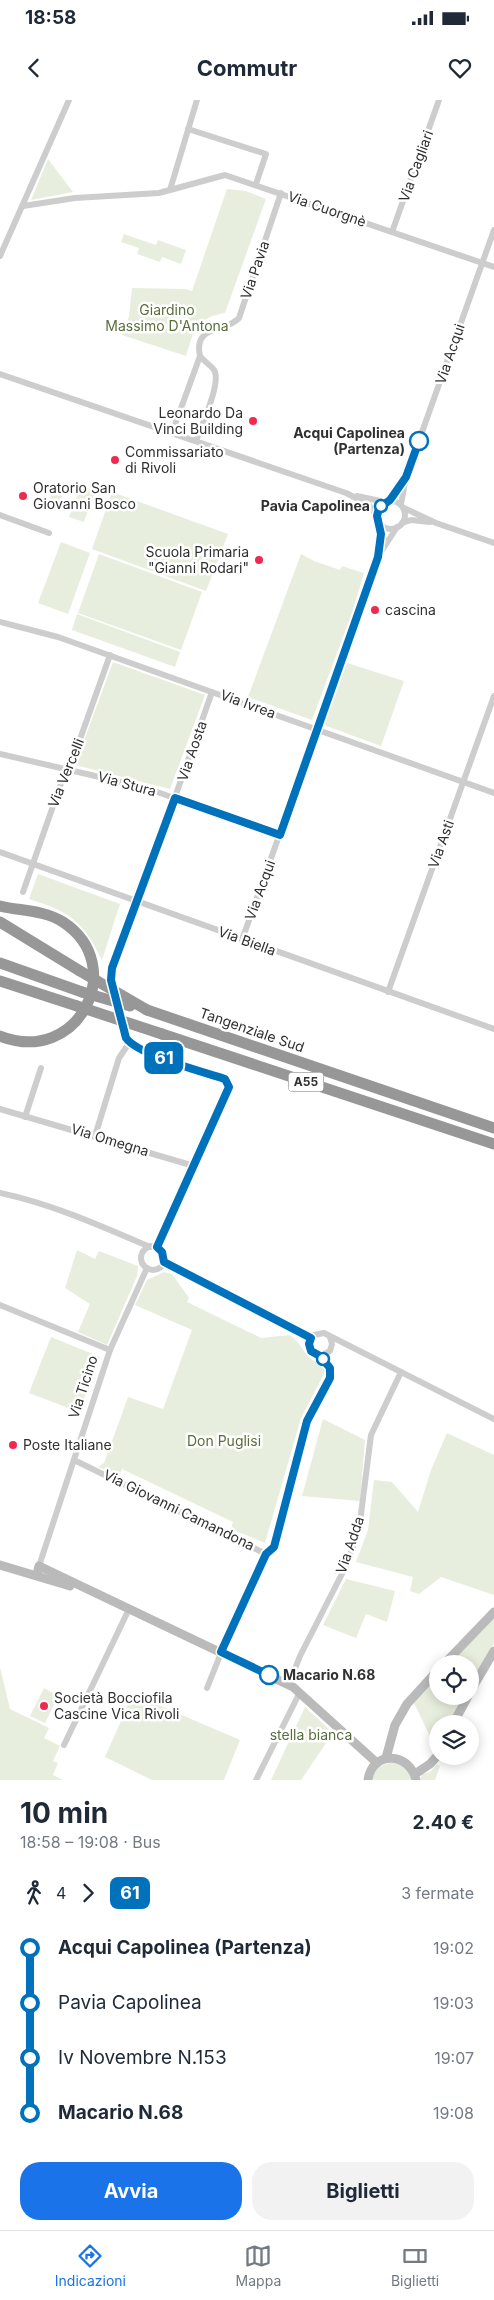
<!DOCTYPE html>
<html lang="it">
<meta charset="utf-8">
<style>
body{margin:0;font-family:Inter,sans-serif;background:#f2f2f3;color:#1f2937;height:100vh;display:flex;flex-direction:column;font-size:19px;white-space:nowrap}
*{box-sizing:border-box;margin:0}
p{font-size:16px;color:#747a83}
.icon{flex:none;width:28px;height:28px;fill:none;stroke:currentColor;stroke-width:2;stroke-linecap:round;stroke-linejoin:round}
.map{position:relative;height:1680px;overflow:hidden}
.drawer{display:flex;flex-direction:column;background:#fff;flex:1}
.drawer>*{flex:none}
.badge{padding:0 10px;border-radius:8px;font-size:18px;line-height:32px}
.buttons{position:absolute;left:429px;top:1555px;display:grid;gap:10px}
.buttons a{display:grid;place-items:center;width:50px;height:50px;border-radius:50%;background:#fff;box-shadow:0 2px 12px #0003;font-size:25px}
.map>.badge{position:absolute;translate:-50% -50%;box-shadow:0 0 0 2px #fff}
.legs{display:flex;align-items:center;gap:8px;height:55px;padding:0 20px;font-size:16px}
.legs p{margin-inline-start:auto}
.headline{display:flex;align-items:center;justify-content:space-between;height:85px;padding:0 20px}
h1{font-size:28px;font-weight:700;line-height:38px}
.button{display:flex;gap:10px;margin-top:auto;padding:10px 20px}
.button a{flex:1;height:58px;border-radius:20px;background:#1a73e8;color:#fff;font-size:20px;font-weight:700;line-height:58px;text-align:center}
.button a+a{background:#f2f2f3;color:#1f2937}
ul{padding:0 20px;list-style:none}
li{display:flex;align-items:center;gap:18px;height:55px;font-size:19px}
li i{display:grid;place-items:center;width:8px;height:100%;margin:0 6px;background:currentColor}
li i::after{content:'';width:12px;height:12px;margin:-6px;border:4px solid;border-radius:50%;background:#fff}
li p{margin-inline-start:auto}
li:first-child i{background:linear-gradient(#0000 50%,currentColor 0)}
li:last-child i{background:linear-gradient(currentColor 50%,#0000 0)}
.status{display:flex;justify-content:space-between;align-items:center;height:35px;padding:0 25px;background:#fff;direction:ltr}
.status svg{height:14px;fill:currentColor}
header{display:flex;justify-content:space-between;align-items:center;height:65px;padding:0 20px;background:#fff;font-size:22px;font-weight:700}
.tabs{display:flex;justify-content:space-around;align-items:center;height:70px;border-top:1px solid #e0e1e3;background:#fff;font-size:14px;color:#747a83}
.tabs a{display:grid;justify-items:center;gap:2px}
.tabs .current{color:#1a73e8}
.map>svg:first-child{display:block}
.green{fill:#e8eedd}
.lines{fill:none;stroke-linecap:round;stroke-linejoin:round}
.street{stroke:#cdcdcd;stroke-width:6}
.secondary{stroke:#bababa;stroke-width:9}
.highway{stroke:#979797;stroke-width:11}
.highway-bridge{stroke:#979797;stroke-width:11}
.line-1-casing{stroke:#fff;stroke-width:11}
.line-1{stroke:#0072bc;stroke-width:8}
.poi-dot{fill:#ef2a50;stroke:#fff;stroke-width:2}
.stop-1-dot{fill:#fff;stroke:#0072bc;stroke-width:2.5}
.labels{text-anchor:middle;stroke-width:5;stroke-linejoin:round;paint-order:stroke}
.shield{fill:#fff;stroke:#6e6e6e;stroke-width:1}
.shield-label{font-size:12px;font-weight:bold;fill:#303030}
.street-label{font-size:14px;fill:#303030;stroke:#fff}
.park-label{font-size:14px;fill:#596e3a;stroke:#fff}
.poi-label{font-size:14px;fill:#303030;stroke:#fff;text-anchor:start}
.stop-label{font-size:14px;font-weight:bold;fill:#303030;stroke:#fff;text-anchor:end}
</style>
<div class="status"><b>18:58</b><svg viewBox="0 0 49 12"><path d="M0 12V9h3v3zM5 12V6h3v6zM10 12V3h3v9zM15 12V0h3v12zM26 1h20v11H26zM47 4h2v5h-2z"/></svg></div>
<header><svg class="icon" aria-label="back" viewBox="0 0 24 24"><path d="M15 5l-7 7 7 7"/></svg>Commutr<svg class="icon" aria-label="heart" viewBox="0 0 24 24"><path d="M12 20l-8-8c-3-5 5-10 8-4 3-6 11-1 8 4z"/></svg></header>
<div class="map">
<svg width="494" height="1680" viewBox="0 0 494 1680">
<rect width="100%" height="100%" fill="#fff"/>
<!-- green -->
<g class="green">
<polygon points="48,59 73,92 31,100"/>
<path d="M227 89 246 91 266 99 225 213C196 218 194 230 186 256L122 235 129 216 132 188 185 189 192 191Z"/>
<polygon points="124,134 156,145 158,140 186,150 181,164 162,157 160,162 137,154 139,148 121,142"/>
<polygon points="81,386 95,391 84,422 69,417"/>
<polygon points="54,388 64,391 57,410 47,406"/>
<polygon points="112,392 228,434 206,491 92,449"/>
<polygon points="61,442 90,453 68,514 38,503"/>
<polygon points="99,454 202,492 181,550 78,513"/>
<polygon points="301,454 314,461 340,470 342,466 364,473 352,513 312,620 248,597"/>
<polygon points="77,514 180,552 175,567 72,530"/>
<polygon points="113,562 205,595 170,689 75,665"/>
<polygon points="347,563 404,581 381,646 326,626 325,623"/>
<path d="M38 774 120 804 102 860C83 821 70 812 29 799Z"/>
<polygon points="77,1150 95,1159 99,1151 138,1166 137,1176 107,1245 78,1232 90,1204 65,1188"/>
<path d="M164 1172 172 1174 189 1198 187 1202 261 1238 290 1235C300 1242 301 1249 309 1257 315 1263 321 1263 326 1270L301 1318 265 1443 231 1429 233 1422 122 1369 119 1376 98 1367 104 1363 128 1297 163 1309 192 1230 135 1205 147 1180Z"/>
<polygon points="51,1237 100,1257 79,1312 29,1293"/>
<polygon points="323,1319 365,1340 360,1401 302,1396"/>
<polygon points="447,1333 494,1355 494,1495 441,1477 419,1494 410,1491 413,1477 356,1462 368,1430 374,1380 392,1382 418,1412 431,1370"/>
<polygon points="346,1479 395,1491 387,1522 366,1514 356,1538 323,1525"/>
<polygon points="494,1518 494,1543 470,1585 470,1564 447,1564"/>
<polygon points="0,1567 10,1609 49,1628 44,1638 60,1646 53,1661 58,1663 53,1675 63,1680 0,1680"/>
<polygon points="437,1573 438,1596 465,1596 451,1624 438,1624 437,1651 414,1603 423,1587"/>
<polygon points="44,1588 58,1596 45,1623 30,1616"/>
<polygon points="133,1594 240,1640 224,1680 152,1680 105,1657"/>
<polygon points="305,1607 333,1633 301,1680 271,1680"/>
<path d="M395 1662 407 1668 412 1680H372C375 1666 383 1664 395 1662Z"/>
<polygon points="437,1664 440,1666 435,1680 420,1680 422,1674 430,1672"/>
</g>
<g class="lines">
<!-- street -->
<g class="street">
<polyline points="188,29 266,54 256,84"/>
<polyline points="170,90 197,0"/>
<polyline points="23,106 75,98 159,93 225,75 494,167"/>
<polyline points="392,132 439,0"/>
<polyline points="0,156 69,0"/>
<polyline points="0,274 346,393 368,404 377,416"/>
<polyline points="172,333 200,256"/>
<path d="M196 341C201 326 222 282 214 270 210 264 204 262 200 256 193 224 226 233 239 218L281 93"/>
<polyline points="357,396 385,402"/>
<polyline points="390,401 404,380"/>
<circle cx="391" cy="415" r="14"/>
<polyline points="401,404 406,377 494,130"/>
<polyline points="404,408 436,423 494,443"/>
<polyline points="0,415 49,433"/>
<polyline points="402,423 411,420 430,422"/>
<polyline points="381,452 397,427"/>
<polyline points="0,522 58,537 494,693"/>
<polyline points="0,654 143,687 279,735"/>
<polyline points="0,752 494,929"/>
<polyline points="23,792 66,669 74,656 110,555"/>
<polyline points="242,840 378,457 381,444 380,423"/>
<polyline points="114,890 112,869 132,809 143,788 212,592"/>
<polyline points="388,892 494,596"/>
<path d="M117 902 126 938C138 955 203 972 225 979L229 987 157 1147"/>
<polyline points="0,1009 194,1066"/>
<polyline points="25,1017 41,968"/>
<polyline points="95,1036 119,958 129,943"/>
<path d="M0 1093C52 1104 101 1126 150 1147"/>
<circle cx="153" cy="1158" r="12"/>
<polyline points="164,1162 311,1238"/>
<polyline points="0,1205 110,1250"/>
<polyline points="320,1256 330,1251 332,1244 330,1237"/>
<polyline points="74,1360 266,1454"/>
<polyline points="266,1454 274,1447 307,1321 331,1272 327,1263 310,1248 310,1241 314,1235 324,1233 494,1319"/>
<polyline points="39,1466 110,1250 147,1168"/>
<polyline points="289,1584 300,1556 346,1466 359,1430 371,1335 401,1272"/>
<polyline points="207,1588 225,1543 266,1454"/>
<polyline points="64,1645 129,1509"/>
<polyline points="256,1680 300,1592"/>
</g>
<!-- secondary -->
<g class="secondary">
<polyline points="0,1465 70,1486"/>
<polyline points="37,1475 39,1466 293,1587 377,1663"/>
<polyline points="444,1564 494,1512"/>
<polyline points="470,1592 494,1551"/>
<polyline points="453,1624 468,1596"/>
<polyline points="386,1658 395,1625 407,1604 438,1570"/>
<polyline points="415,1674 430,1664 438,1655"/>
<path d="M368 1680C372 1650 410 1652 416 1680"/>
</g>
<!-- highway -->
<g class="highway">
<path d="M0 806C21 811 44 810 63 822 129 865 79 967 0 936"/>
<polyline points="0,822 80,871"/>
<polyline points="0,863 82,892"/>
<polyline points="0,881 77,906"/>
<polyline points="147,910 494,1028"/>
<polyline points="162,934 494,1044"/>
</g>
<!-- highway-bridge -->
<g class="highway-bridge">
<polyline points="80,871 147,910"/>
<polyline points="82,892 130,906"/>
<polyline points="77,906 162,934"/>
</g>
</g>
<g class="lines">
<!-- line-1 casing -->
<g class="line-1-casing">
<path id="line-1" d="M269 1575 221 1552 266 1454 274 1447 307 1321 330 1278V1268L320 1256 311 1251 309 1244 311 1238 164 1162 162 1152 157 1147 229 987 225 979C203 972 138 955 126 938L111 880 112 868 175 698 280 735 378 457 381 434 377 416 379 408 390 400 406 377 419 341"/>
</g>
<!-- line-1 -->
<use href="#line-1" class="line-1"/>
</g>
<!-- markers -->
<g class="poi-dot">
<circle cx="253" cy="321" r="5"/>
<circle cx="115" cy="360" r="5"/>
<circle cx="23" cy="396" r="5"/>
<circle cx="259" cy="460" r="5"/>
<circle cx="375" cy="510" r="5"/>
<circle cx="13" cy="1345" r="5"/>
<circle cx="44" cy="1606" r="5"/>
</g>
<g class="stop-1-dot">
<circle cx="419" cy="341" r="9"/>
<circle cx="381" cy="406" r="6"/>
<circle cx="323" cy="1259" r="6"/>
<circle cx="269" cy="1575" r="9"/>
</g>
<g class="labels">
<!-- shield labels -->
<rect class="shield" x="288.5" y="972.5" width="35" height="19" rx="4"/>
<g class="shield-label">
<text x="306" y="986">A55</text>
</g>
<!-- street labels -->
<g class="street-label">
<text transform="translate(416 66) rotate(-70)" y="5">Via Cagliari</text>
<text transform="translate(327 109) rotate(19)" y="5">Via Cuorgnè</text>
<text transform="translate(255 170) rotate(-71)" y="5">Via Pavia</text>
<text transform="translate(450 254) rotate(-71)" y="5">Via Acqui</text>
<text transform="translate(248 604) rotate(20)" y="5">Via Ivrea</text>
<text transform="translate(192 651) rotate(-71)" y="5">Via Aosta</text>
<text transform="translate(66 673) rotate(-68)" y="5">Via Vercelli</text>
<text transform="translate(127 684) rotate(15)" y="5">Via Stura</text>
<text transform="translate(441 744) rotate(-70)" y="5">Via Asti</text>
<text transform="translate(260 790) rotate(-70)" y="5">Via Acqui</text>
<text transform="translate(247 841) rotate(20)" y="5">Via Biella</text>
<text transform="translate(252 930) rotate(19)" y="5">Tangenziale Sud</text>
<text transform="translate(110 1040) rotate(17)" y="5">Via Omegna</text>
<text transform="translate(83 1287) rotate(-72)" y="5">Via Ticino</text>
<text transform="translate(179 1410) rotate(26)" y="5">Via Giovanni Camandona</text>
<text transform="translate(350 1445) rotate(-71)" y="5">Via Adda</text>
</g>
<!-- park labels -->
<g class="park-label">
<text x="167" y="215">Giardino<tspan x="167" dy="16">Massimo D'Antona</tspan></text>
<text x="224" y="1346">Don Puglisi</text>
<text x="311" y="1640">stella bianca</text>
</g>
<!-- poi labels -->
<g class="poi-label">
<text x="243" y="318" text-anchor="end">Leonardo Da<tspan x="243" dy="16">Vinci Building</tspan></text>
<text x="125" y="357">Commissariato<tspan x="125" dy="16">di Rivoli</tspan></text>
<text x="33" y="393">Oratorio San<tspan x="33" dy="16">Giovanni Bosco</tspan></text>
<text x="249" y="457" text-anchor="end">Scuola Primaria<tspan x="249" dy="16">"Gianni Rodari"</tspan></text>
<text x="385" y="515">cascina</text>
<text x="23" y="1350">Poste Italiane</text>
<text x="54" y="1603">Società Bocciofila<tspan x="54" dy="16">Cascine Vica Rivoli</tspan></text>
</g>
<!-- stop labels -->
<g class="stop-label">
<text x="405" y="338">Acqui Capolinea<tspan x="405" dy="16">(Partenza)</tspan></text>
<text x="370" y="411">Pavia Capolinea</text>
<text x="283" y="1580" text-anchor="start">Macario N.68</text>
</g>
</g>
</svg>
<div class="buttons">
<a><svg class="icon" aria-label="locate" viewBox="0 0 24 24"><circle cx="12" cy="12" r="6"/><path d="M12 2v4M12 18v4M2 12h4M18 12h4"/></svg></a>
<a><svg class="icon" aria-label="layers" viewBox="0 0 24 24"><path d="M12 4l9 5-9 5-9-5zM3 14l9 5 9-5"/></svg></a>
</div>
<b class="badge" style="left:164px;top:958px;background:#0072bc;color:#fff">61</b>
</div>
<section class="drawer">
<div class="headline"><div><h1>10 min</h1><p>18:58 – 19:08 · Bus</p></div><b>2.40 €</b></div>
<div class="legs"><svg class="icon" aria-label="walk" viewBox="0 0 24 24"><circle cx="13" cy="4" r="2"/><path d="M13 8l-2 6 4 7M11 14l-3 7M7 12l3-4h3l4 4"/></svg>4<svg class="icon" aria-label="forward" viewBox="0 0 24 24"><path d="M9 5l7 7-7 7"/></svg><b class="badge" style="background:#0072bc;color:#fff">61</b><p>3 fermate</p></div>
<ul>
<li><i style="color:#0072bc"></i><b>Acqui Capolinea (Partenza)</b><p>19:02</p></li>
<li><i style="color:#0072bc"></i><span>Pavia Capolinea</span><p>19:03</p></li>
<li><i style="color:#0072bc"></i><span>Iv Novembre N.153</span><p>19:07</p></li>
<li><i style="color:#0072bc"></i><b>Macario N.68</b><p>19:08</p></li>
</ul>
<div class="button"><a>Avvia</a><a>Biglietti</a></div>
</section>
<nav class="tabs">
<a class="current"><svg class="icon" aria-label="directions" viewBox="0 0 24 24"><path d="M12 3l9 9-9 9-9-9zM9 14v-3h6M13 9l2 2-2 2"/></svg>Indicazioni</a>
<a><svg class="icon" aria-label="map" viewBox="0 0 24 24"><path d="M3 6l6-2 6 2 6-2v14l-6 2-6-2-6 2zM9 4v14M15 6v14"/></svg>Mappa</a>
<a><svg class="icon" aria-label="tickets" viewBox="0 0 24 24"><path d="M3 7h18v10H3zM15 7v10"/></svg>Biglietti</a>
</nav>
